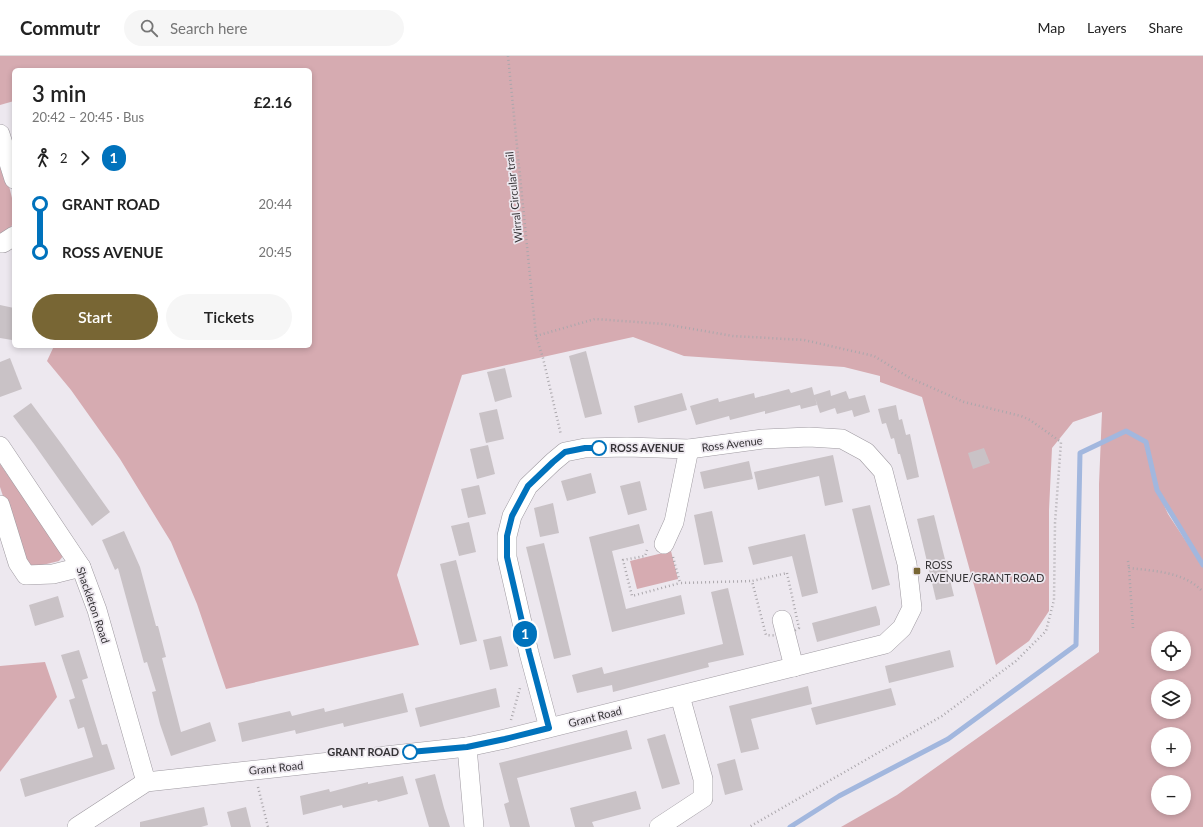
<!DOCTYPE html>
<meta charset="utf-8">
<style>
body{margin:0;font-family:Lato,sans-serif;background:#f6f6f6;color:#222;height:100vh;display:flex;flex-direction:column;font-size:15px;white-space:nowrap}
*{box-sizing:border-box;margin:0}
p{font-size:13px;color:#767676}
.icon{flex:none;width:22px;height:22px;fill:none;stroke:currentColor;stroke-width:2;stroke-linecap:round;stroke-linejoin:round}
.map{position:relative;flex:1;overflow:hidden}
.sheet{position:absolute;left:12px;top:12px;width:300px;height:280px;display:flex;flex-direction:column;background:#fff;border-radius:6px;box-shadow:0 2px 6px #0003}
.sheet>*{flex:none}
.badge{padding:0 8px;border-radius:13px;font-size:14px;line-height:26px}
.buttons{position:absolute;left:1151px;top:575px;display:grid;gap:8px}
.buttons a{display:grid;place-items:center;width:40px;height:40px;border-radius:50%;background:#fff;box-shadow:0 2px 6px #0003;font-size:20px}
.map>.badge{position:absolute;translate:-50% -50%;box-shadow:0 0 0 2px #fff}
.legs{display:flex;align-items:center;gap:6px;height:44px;padding:0 20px;font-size:13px}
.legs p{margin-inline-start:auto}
.head{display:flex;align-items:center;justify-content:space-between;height:68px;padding:0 20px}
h1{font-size:22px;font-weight:600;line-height:30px}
.action{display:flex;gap:8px;margin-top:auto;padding:8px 20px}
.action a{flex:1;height:46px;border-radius:24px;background:#786634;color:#fff;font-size:16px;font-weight:600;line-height:46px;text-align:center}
.action a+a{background:#f6f6f6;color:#222}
ul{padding:0 20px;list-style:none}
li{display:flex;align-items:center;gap:14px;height:48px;font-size:15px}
li i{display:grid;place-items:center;width:6px;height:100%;margin:0 5px;background:currentColor}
li i::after{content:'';width:10px;height:10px;margin:-5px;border:3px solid;border-radius:50%;background:#fff}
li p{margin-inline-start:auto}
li:first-child i{background:linear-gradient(#0000 50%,currentColor 0)}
li:last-child i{background:linear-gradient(currentColor 50%,#0000 0)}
header{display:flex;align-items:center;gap:24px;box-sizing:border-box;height:56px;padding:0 20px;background:#fff;border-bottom:1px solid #e0e0e0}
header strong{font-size:19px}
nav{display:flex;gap:22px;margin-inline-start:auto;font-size:14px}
.search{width:280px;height:36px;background:#f6f6f6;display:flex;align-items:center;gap:10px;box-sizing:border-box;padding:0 14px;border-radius:22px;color:#767676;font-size:15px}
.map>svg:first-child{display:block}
.green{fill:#d6abb1;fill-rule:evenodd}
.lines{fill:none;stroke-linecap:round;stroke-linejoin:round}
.stream{stroke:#a2b7de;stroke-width:5}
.building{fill:#c9c2c6}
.street-casing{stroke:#9f9aa1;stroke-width:20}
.path{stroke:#aba7ac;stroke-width:2.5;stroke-dasharray:1 3;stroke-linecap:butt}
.street{stroke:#fff;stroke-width:19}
.line-1-casing{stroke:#fff;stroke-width:9}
.line-1{stroke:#0072bc;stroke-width:6}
.stop-1-dot{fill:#fff;stroke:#0072bc;stroke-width:2}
.poi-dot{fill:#786634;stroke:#ede8ef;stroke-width:1.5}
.labels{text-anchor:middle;stroke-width:3.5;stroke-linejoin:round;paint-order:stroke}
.street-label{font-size:11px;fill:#353336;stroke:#ede8ef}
.stop-label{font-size:11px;font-weight:bold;fill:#353336;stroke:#ede8ef;text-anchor:start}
.poi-label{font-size:11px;fill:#353336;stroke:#ede8ef;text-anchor:start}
</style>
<header>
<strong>Commutr</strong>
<div class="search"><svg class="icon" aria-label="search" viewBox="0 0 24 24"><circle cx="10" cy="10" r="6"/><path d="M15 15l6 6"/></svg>Search here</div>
<nav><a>Map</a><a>Layers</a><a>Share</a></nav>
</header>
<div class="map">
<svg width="1203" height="771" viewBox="0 0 1203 771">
<rect width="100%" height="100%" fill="#ede8ef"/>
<!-- green -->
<g class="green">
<path d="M0 0H1203V509L1159 438 1168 458 1203 511V771H841L897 739 1099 596V428L1102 356 1073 366 1052 392 1049 454V555L1029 585 996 609 922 341 880 326V320L844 311 684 300 633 281 462 319 397 519 419 589 226 633 197 548 171 486 120 403 71 334 47 305 54 290H310V14H14V45L0 49ZM1158 582H1184V608H1158ZM1158 630H1184V656H1158ZM1158 678H1184V704H1158ZM1158 726H1184V752H1158Z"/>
<polygon points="0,94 14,150 14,167 3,180 0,180"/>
<polygon points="0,408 64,499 59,505 30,512 24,504 0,431"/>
<polygon points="671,495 678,523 637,533 630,505"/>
<polygon points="45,606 57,641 0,716 0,610"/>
</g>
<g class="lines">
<!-- stream -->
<polyline class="stream" points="790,771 839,740 948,683 1076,589 1080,397 1126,375 1146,386 1157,434 1203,509"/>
</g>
<!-- building -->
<g class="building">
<polygon points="0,249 14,252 14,273 12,284 0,282"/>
<polygon points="586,295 602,358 585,362 569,300"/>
<polygon points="10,302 22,333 0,341 0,306"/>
<polygon points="505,312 512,341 495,346 487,316"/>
<polygon points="812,331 814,339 830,334 831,340 846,335 849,343 865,339 870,356 854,361 852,354 837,358 835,352 820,357 815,342 817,349 801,353 800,349 765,358 765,355 730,364 729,360 696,369 690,350 718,342 719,346 754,337 755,342 789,333 791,337"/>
<polygon points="682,337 687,354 638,367 634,350"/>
<polygon points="31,347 63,390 110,456 92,470 34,388 13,360"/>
<polygon points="896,349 899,364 902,363 906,379 910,378 919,421 907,424 900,398 898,398 894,382 891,383 886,367 882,368 878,353"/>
<polygon points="497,353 504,383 486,387 479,357"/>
<polygon points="488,389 495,418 477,423 470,393"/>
<polygon points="984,392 990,407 973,413 968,397"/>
<polygon points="833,399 843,446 825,450 819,420 758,434 754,416"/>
<polygon points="749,405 753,423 704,433 700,416"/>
<polygon points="591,417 596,437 567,445 561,425"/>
<polygon points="640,425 647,454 628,459 620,430"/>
<polygon points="479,429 486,458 468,462 461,433"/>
<polygon points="553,447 559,477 540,481 534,452"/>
<polygon points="870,449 890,529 872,534 852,453"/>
<polygon points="712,455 723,506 704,509 694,459"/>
<polygon points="934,459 954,540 936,544 917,463"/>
<polygon points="469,466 476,496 459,500 451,470"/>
<polygon points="639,468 644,487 612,495 626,553 681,539 685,558 612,576 589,481"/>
<polygon points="124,475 140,511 156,570 158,570 166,601 162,602 181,676 210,666 216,685 171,700 160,668 152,636 156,635 147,606 144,607 118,512 115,514 102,484"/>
<polygon points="805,478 818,537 802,541 792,500 753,509 748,491"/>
<polygon points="544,487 571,599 554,603 526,491"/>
<polygon points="456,504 477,585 460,589 440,508"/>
<polygon points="728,532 744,599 708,607 709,611 613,636 612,629 577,637 572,619 602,611 604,618 723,588 711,536"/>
<polygon points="58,540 64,561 35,570 29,549"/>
<polygon points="876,550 880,564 880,569 817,586 812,567"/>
<polygon points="501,580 508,610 490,614 483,584"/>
<polygon points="79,594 88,622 82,624 102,689 107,688 115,713 25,741 20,723 93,701 84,671 78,673 69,644 75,642 61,599"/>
<polygon points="950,594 954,611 889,627 885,610"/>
<polygon points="808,630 812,648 751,663 759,693 741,697 729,650"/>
<polygon points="496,632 500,651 420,671 415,652"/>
<polygon points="891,632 896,649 816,669 811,652"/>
<polygon points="403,637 408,656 344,671 343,667 296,678 295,674 242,686 238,667 290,655 292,660 324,652 325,656"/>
<polygon points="627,674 632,693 517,722 530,771 510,771 504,748 509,746 499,707"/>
<polygon points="665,678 680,728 662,733 647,683"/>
<polygon points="735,703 743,734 725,739 717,708"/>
<polygon points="435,718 444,752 450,771 429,771 415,723"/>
<polygon points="403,720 408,738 378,746 377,744 343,752 342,749 303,759 300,740 329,733 330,736 368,726 368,728"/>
<polygon points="636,735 641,753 592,766 594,771 575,771 570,752"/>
<polygon points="204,751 208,769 201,771 140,771 140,766"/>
<polygon points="246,751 251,771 231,771 227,756"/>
</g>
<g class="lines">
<!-- street casing -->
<g class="street-casing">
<g id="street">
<polyline points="0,78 14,123"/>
<polyline points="0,187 3,187 14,180"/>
<polyline points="0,390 81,511 97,554 146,726"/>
<polyline points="0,449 18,507 26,519 53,518 81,511"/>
<polyline points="664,488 674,466 689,393"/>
<polyline points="782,564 794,611"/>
<polyline points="467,691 474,771"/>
<polyline points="77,771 146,726 467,691 505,683 885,588 902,572 912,552 907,508 883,415 866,396 842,383 809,381 763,383 689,393 627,391 585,392 565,396 553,406 528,430 512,460 507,480 507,501 529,597 549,672"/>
<polyline points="659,771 703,742 703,723 680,640"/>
</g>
</g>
<!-- path -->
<g class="path">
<polyline points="508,0 536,280 543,302 561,379"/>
<polyline points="536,280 595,263 664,268 733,280 804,284 874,300 910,322 964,346 1021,360 1030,364 1061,386 1055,467 1054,544 1046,575 1016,605 942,660 749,771"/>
<polyline points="647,494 645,500 623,504 632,540 680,527"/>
<polyline points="673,501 680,527 752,525"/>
<polyline points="1128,505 1129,512"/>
<polygon points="787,517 799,572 786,580 766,579 752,525"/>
<path d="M1133 572 1129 512C1155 515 1185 516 1203 536"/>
<polyline points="511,664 520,632"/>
<polyline points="258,731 268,771"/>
</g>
<!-- street -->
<use href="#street" class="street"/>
</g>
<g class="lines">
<!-- line-1 casing -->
<g class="line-1-casing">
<polyline id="line-1" points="410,696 467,691 505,683 549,672 529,596 507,501 507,480 512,460 528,430 553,406 565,396 585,392 599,392"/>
</g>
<!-- line-1 -->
<use href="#line-1" class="line-1"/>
</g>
<!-- markers -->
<g class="stop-1-dot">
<circle cx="599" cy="392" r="7"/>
<circle cx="410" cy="696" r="7"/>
</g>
<rect class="poi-dot" x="913" y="511" width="8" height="8" rx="2"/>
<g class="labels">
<!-- street labels -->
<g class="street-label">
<text transform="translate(514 141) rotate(-96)" y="4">Wirral Circular trail</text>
<text transform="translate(732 388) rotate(-7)" y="4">Ross Avenue</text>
<text transform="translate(93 549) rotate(71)" y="4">Shackleton Road</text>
<text transform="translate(595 661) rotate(-14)" y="4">Grant Road</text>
<text transform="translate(276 712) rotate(-6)" y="4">Grant Road</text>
</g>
<!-- stop labels -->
<g class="stop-label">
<text x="610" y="396">ROSS AVENUE</text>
<text x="399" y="700" text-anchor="end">GRANT ROAD</text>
</g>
<!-- poi labels -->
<g class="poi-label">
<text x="925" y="513">ROSS<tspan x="925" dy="13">AVENUE/GRANT ROAD</tspan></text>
</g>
</g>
</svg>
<div class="buttons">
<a><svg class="icon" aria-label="locate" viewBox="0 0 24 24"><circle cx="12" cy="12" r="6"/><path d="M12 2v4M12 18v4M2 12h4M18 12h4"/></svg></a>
<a><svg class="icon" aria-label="layers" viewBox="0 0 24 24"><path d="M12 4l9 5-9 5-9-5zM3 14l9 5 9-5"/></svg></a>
<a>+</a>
<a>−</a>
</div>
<b class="badge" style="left:525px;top:578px;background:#0072bc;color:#fff">1</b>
<section class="sheet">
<div class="head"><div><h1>3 min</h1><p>20:42 – 20:45 · Bus</p></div><b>£2.16</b></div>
<div class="legs"><svg class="icon" aria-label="walk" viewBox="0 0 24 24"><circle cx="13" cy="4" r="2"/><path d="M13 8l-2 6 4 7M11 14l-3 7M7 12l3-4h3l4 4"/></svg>2<svg class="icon" aria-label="forward" viewBox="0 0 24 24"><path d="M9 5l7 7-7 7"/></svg><b class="badge" style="background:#0072bc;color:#fff">1</b></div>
<ul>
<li><i style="color:#0072bc"></i><b>GRANT ROAD</b><p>20:44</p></li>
<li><i style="color:#0072bc"></i><b>ROSS AVENUE</b><p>20:45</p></li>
</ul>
<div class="action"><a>Start</a><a>Tickets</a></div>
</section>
</div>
